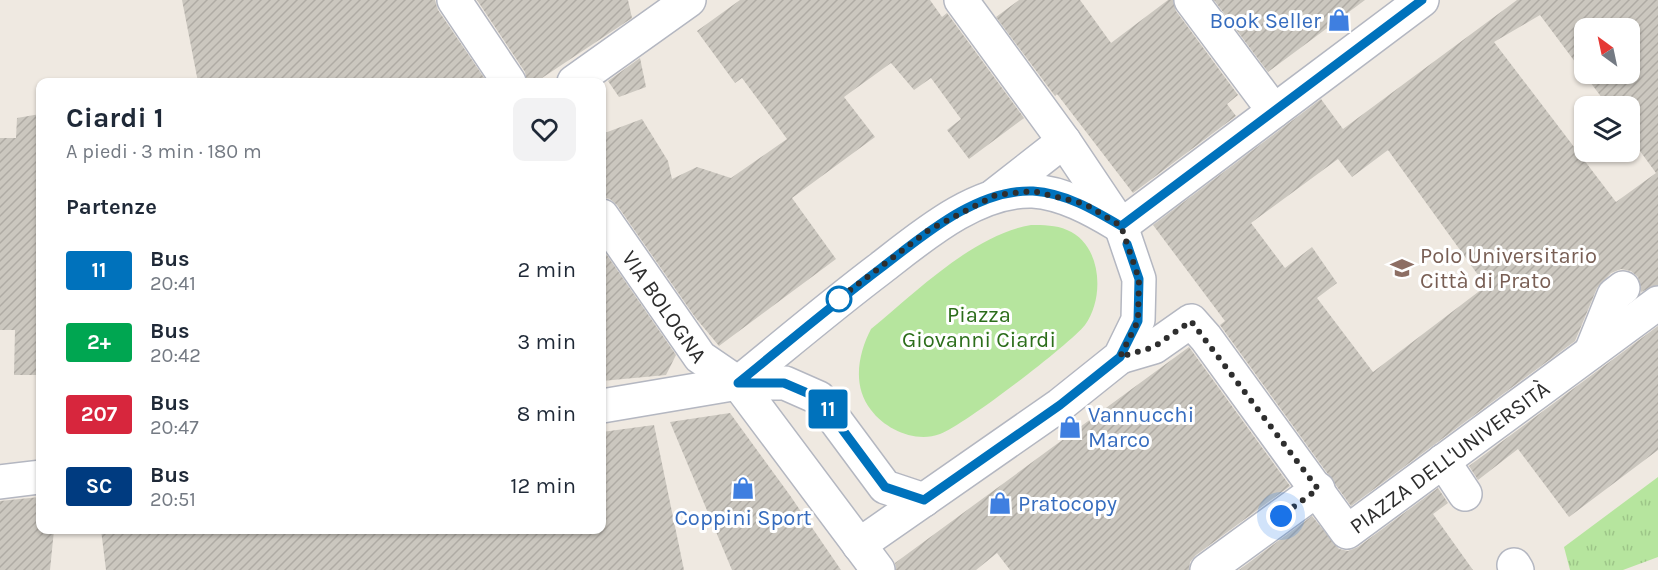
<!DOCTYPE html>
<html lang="it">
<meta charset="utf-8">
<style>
body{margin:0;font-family:Karla,sans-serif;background:#f2f2f3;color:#1f2937;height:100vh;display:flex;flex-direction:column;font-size:22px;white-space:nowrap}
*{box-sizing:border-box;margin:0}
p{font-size:20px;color:#747a83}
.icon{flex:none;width:33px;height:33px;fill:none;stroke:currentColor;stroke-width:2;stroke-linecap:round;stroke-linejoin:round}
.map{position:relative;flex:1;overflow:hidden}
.panel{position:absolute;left:36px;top:78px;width:570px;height:456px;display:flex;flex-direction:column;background:#fff;border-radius:12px;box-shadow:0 2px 4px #0004}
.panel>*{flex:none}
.badge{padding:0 12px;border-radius:4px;font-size:21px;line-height:39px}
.needle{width:39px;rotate:327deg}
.tools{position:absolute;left:1574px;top:18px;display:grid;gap:12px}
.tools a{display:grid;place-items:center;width:66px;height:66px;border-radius:12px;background:#fff;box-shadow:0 2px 4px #0004;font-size:30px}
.you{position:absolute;width:30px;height:30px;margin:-15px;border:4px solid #fff;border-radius:50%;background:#1a73e8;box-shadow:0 0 0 9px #1a73e833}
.map>.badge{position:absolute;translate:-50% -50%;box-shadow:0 0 0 3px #fff}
h2{padding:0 30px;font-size:22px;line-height:54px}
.round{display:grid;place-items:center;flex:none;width:63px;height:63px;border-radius:12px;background:#f2f2f3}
.head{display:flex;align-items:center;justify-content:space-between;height:102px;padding:0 30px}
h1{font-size:28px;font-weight:700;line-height:45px}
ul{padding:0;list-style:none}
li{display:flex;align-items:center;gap:18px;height:72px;padding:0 30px}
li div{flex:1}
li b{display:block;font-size:22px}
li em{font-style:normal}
li .badge{min-width:66px;font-weight:700;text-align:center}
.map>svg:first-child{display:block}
.grass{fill:url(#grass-tufts)}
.park{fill:#b6e59e}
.building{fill:url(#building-hatch);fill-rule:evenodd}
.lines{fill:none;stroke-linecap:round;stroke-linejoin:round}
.minor-casing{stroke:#b4b7c1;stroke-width:36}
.minor{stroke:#fff;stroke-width:33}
.line-casing{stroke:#fff;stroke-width:14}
.line{stroke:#0072bc;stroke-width:9}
.walk{stroke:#2e2e2e;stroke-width:6;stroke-dasharray:0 10.8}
.stop-dot{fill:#fff;stroke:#0072bc;stroke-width:3}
.labels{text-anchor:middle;stroke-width:6;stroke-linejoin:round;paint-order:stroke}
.shop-label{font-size:22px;fill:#366cbe;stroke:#fff;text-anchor:start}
.education-label{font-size:22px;fill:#785e54;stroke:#fff;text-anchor:start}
.street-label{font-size:22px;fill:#2e2e2e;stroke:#fff}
.park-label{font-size:22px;fill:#2c6e1b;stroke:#fff}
</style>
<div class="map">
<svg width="1658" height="570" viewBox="0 0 1658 570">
<defs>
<pattern id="grass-tufts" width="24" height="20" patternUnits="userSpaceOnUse" patternTransform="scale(1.5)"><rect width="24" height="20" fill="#b6e59e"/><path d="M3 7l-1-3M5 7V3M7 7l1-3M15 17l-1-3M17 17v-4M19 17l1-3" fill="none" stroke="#9dc588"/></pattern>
<pattern id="building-hatch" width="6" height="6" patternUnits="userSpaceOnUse" patternTransform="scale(1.5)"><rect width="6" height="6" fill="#cbc7bf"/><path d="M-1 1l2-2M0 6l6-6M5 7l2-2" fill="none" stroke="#afaba4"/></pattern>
</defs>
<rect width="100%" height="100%" fill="#efe9e1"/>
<!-- grass -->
<polygon class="grass" points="1658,477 1658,557 1623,570 1570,570 1564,547"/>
<!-- park -->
<path class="park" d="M1031 225C1043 225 1056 225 1067 230 1102 244 1105 298 1085 325 1069 345 963 426 940 434 916 443 886 430 871 410 852 386 858 354 871 329 915 293 974 234 1031 225Z"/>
<!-- building -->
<g class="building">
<polygon points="182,0 435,0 438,10 487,82 198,82"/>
<polygon points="477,0 628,0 632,18 536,82 527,82 525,72"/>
<polygon points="740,0 930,0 942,17 947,13 1024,118 969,159 947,130 961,119 931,78 914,90 891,63 844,97 875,137 792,198 836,259 719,346 695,317 617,205 610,199 602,197 602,134 642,119 668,161 672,179 697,167 731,178 787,139 742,78 735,83 697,31"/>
<polygon points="1019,0 1080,0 1111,43 1168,0 1173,0 1176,11 1238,95 1227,104 1236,116 1133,193 1057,94 1055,96 996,17"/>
<polygon points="1214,0 1365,0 1268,72"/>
<path d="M1517 0H1658V285L1641 292 1638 277 1631 271 1621 269 1611 273 1597 288 1575 341 1351 506 1220 325 1225 321 1153 225 1321 99 1343 129ZM1540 15 1608 106H1629V136L1656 173 1616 202 1494 42ZM1584 28H1629V74H1584ZM1388 150 1486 286 1373 372 1317 298 1337 283 1312 247 1285 268 1251 223 1338 159 1352 177Z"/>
<polygon points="640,58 646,87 619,97 608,81"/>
<polygon points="40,114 40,375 14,375 15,330 0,330 0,138 16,138 17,118"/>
<polygon points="602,248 676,355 666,375 602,381"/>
<polygon points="1658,326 1658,450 1569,517 1518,449 1478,480 1469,466"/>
<polygon points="1189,347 1290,486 1196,555 1190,562 1189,570 1010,570 997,553 976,570 896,570 895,563"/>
<polygon points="730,413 789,494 841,570 732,570 670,422"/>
<polygon points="654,425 684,570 106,570 101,530 460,530 460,534 493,530 602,530 602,432"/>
<polygon points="1438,488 1448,503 1433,514 1473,570 1239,570 1312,516 1339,549 1348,551 1358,547"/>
<polygon points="40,497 40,530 54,530 50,570 0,570 0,501"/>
</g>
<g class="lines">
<!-- minor casing -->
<g class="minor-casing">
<g id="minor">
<polyline points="454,0 509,82"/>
<polyline points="1191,0 1274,111"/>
<polyline points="574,82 689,0"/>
<polyline points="995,195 1064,141"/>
<path id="s1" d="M602 216 700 357 738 383 878 570"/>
<polyline points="1121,226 1422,0"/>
<polyline points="1591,352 1614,295 1623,288"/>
<path id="s2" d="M1120 357 1154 347 1191 321 1206 338 1347 532 1658 303"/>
<path d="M738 383C786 344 832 305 881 268 922 236 977 189 1033 191 1063 193 1092 209 1117 224"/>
<polyline points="602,406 738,383 785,383 819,398 885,487 924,500"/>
<polyline points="1443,461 1465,494"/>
<polyline points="0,482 40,477"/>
<polyline points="859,545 1060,405 1120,357 1138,320 1139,279 1121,226 1064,141 961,0"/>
<polyline points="1514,565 1517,570"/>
<polyline points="1207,570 1318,489"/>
</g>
</g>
<!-- minor -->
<use href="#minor" class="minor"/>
</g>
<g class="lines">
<!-- line casing -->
<g class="line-casing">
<path id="line" d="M1127 244 1139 279 1138 321 1120 357 1060 405 924 500 885 487 819 398 784 383H738C786 344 832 305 881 268 923 236 976 189 1033 191 1065 193 1094 210 1121 226L1422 0"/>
</g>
<!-- line -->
<use href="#line" class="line"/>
<!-- walk -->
<polyline class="walk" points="839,299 836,301 929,230 996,195 1033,191 1085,204 1121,226 1139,279 1138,321 1120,357 1154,347 1191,321 1318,489 1281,516"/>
</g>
<!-- icons -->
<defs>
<g id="shop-bare" transform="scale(1.8)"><path d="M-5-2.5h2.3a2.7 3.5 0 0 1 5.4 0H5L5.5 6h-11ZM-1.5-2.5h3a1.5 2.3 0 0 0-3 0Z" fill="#3f7fe0" stroke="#fff" stroke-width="2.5" paint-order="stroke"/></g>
<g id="university-bare" transform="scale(1.8)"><path d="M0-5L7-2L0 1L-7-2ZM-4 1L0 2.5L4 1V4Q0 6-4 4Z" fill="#8d6e63" stroke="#fff" stroke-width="2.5" paint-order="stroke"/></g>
</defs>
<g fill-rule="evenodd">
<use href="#shop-bare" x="1339" y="20"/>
<use href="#university-bare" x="1402" y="268"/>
<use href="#shop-bare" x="1070" y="427"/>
<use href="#shop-bare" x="743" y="488"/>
<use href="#shop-bare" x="1000" y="503"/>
</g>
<!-- markers -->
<circle class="stop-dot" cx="839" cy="299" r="12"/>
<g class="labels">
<!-- shop labels -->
<g class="shop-label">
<text x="1321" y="28" text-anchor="end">Book Seller</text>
<text x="1088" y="422">Vannucchi<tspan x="1088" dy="25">Marco</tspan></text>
<text x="1018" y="511">Pratocopy</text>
<text x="743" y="525" text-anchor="middle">Coppini Sport</text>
</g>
<!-- education labels -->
<g class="education-label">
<text x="1420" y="263">Polo Universitario<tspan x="1420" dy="25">Città di Prato</tspan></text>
</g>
<!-- street labels -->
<g class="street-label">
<text dy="8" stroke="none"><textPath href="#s1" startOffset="110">VIA BOLOGNA</textPath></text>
<text dy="8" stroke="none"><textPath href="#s2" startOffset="470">PIAZZA DELL'UNIVERSITÀ</textPath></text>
</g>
<!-- park labels -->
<g class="park-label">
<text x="979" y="322">Piazza<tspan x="979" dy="25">Giovanni Ciardi</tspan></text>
</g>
</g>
</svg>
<div class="tools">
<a><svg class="needle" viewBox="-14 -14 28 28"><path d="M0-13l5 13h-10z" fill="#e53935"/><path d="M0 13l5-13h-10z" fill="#747a83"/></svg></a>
<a><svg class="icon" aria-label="layers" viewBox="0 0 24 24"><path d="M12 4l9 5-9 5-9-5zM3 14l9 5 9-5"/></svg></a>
</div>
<div class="you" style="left:1281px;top:516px"></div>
<b class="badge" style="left:828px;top:409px;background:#0072bc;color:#fff">11</b>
<section class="panel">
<div class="head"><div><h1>Ciardi 1</h1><p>A piedi · 3 min · 180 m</p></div><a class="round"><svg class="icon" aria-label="heart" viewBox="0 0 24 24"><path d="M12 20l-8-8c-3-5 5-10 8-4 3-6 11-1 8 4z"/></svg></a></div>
<h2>Partenze</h2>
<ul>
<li><span class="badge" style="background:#0072bc;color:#fff">11</span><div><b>Bus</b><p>20:41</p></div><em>2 min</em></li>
<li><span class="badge" style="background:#00a651;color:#fff">2+</span><div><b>Bus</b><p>20:42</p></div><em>3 min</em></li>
<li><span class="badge" style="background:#d7263d;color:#fff">207</span><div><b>Bus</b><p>20:47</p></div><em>8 min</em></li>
<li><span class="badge" style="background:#003b80;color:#fff">SC</span><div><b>Bus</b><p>20:51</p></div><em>12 min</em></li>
</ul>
</section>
</div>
